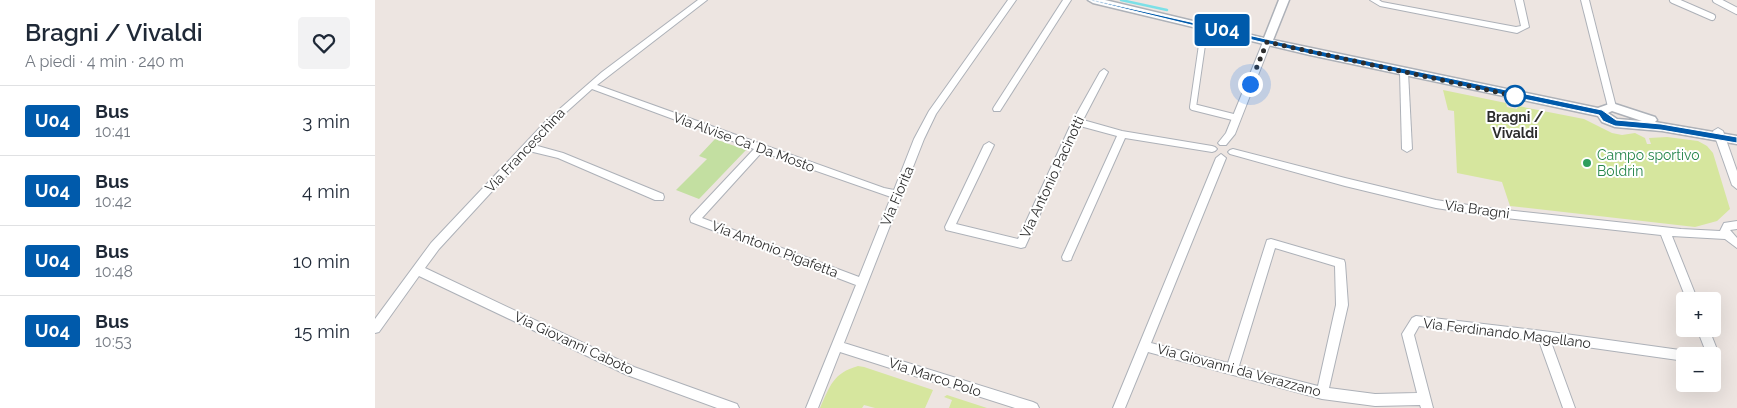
<!DOCTYPE html>
<html lang="it">
<meta charset="utf-8">
<style>
body{margin:0;font-family:Raleway,sans-serif;background:#f2f2f3;color:#1f2937;height:100vh;display:flex;flex-direction:column;font-size:19px;white-space:nowrap}
*{box-sizing:border-box;margin:0}
p{font-size:16px;color:#747a83}
.icon{flex:none;width:28px;height:28px;fill:none;stroke:currentColor;stroke-width:2;stroke-linecap:round;stroke-linejoin:round}
.map{position:relative;flex:1;overflow:hidden}
.sheet{display:flex;flex-direction:column;background:#fff;width:375px}
.sheet>*{flex:none}
.badge{padding:0 10px;border-radius:4px;font-size:18px;line-height:32px}
.tools{position:absolute;left:1301px;top:292px;display:grid;gap:10px}
.tools a{display:grid;place-items:center;width:45px;height:45px;border-radius:5px;background:#fff;box-shadow:0 5px 20px #0002;font-size:25px}
.you{position:absolute;width:25px;height:25px;margin:-12px;border:4px solid #fff;border-radius:50%;background:#1a73e8;box-shadow:0 0 0 8px #1a73e833}
.map>.badge{position:absolute;translate:-50% -50%;box-shadow:0 0 0 2px #fff}
.round{display:grid;place-items:center;flex:none;width:52px;height:52px;border-radius:5px;background:#f2f2f3}
.headline{display:flex;align-items:center;justify-content:space-between;height:85px;padding:0 25px}
h1{font-size:24px;font-weight:600;line-height:38px}
ul{padding:0;list-style:none}
li{display:flex;align-items:center;gap:15px;height:70px;padding:0 25px;border-top:1px solid #e0e1e3}
li div{flex:1}
li b{display:block;font-size:19px}
li em{font-style:normal}
li .badge{min-width:55px;font-weight:700;text-align:center}
main{display:flex;flex:1;min-height:0}
.map>svg:first-child{display:block}
.green{fill:#c3dfa1}
.pitch{fill:#d6e69e}
.lines{fill:none;stroke-linecap:round;stroke-linejoin:round}
.stream{stroke:#7ce0e7;stroke-width:2.5}
.pedestrian-casing{stroke:#adb1b8;stroke-width:8}
.minor-casing{stroke:#adb1b8;stroke-width:2}
.tertiary-casing{stroke:#adb1b8;stroke-width:3}
.pedestrian{stroke:#fff;stroke-width:6}
.minor{fill:#fff;fill-rule:evenodd}
.tertiary{fill:#fff;fill-rule:evenodd}
.line{fill:#005aab;stroke:#fff}
.walk{stroke:#2d2d2d;stroke-width:5;stroke-dasharray:0 9}
.stop-dot{fill:#fff;stroke:#005aab;stroke-width:2.5}
.leisure-dot{fill:#2e9e5b;stroke:#fff;stroke-width:2}
.labels{text-anchor:middle;stroke-width:4;stroke-linejoin:round;paint-order:stroke}
.stop-label{font-size:14px;font-weight:bold;fill:#2d2d2d;stroke:#fff}
.street-label{font-size:14px;fill:#2d2d2d;stroke:#fff}
.leisure-label{font-size:14px;fill:#27864d;stroke:#fff;text-anchor:start}
</style>
<main>
<section class="sheet">
<div class="headline"><div><h1>Bragni / Vivaldi</h1><p>A piedi · 4 min · 240 m</p></div><a class="round"><svg class="icon" aria-label="heart" viewBox="0 0 24 24"><path d="M12 20l-8-8c-3-5 5-10 8-4 3-6 11-1 8 4z"/></svg></a></div>
<ul>
<li><span class="badge" style="background:#005aab;color:#fff">U04</span><div><b>Bus</b><p>10:41</p></div><em>3 min</em></li>
<li><span class="badge" style="background:#005aab;color:#fff">U04</span><div><b>Bus</b><p>10:42</p></div><em>4 min</em></li>
<li><span class="badge" style="background:#005aab;color:#fff">U04</span><div><b>Bus</b><p>10:48</p></div><em>10 min</em></li>
<li><span class="badge" style="background:#005aab;color:#fff">U04</span><div><b>Bus</b><p>10:53</p></div><em>15 min</em></li>
</ul>
</section>
<div class="map">
<svg width="1362" height="408" viewBox="0 0 1362 408">
<rect width="100%" height="100%" fill="#ede5e1"/>
<!-- green -->
<polygon class="green" points="340,139 371,150 324,199 301,190 332,159 324,156"/>
<!-- pitch -->
<g class="pitch">
<polygon points="1068,90 1131,103 1132,107 1142,109 1143,106 1209,119 1237,133 1247,135 1260,133 1270,138 1272,144 1276,144 1274,138 1292,137 1323,141 1332,146 1338,153 1355,209 1342,221 1320,227 1135,206 1127,182 1082,173 1079,111 1073,110"/>
<path d="M483 366 489 367 558 390 550 408H500L489 405 487 408H445C455 386 458 373 483 366Z"/>
<polygon points="572,395 612,408 574,408 577,400 569,397"/>
</g>
<g class="lines">
<!-- stream -->
<polyline class="stream" points="746,0 792,10"/>
<!-- pedestrian casing -->
<g class="pedestrian-casing">
<g id="pedestrian">
<polyline points="1298,0 1337,17"/>
<polyline points="1341,0 1362,11"/>
<polyline points="832,27 828,38 818,107 862,118"/>
</g>
</g>
<!-- minor casing -->
<g class="minor-casing">
<g id="minor">
<path d="M323 0H332L222 85 509 188 519 190 539 139 554 111 633 0H641L561 114 549 139 469 343 658 402 662 404 664 408H640L465 352 443 408H431L481 285 316 222 315 219 316 216 379 149 217 89 178 124 159 145 188 153 288 194 289 197 288 200H280L183 158 154 151 64 249 50 268 259 367 362 404 364 408H342L252 375 44 276 4 332 0 333V319L56 243 172 120 227 72ZM387 152 516 197 484 277 327 218Z"/>
<polygon points="688,0 696,0 625,111 619,111 618,109 619,107"/>
<polygon points="995,0 1004,0 1007,2 1141,27 1146,26 1140,0 1148,0 1154,27 1142,33 1005,6"/>
<polygon points="1206,0 1214,0 1241,107 1240,109 1234,109 1233,107"/>
<polygon points="892,39 896,42 860,134 851,145 845,145 843,143 851,133 888,42"/>
<polygon points="729,69 733,72 708,120 747,131 837,146 840,147 842,149 840,151 837,152 750,138 697,257 696,260 692,261 688,260 687,257 742,136 705,126 650,247 646,248 571,230 570,227 609,145 614,142 619,145 581,224 643,239 697,122 725,72"/>
<polygon points="1029,69 1033,72 1037,149 1032,152 1027,149 1025,72"/>
<polygon points="1343,128 1348,131 1362,171 1362,189 1357,185 1338,131"/>
<polygon points="858,149 970,178 1061,200 1113,208 1306,229 1345,231 1349,223 1362,221 1362,229 1355,230 1362,238 1362,248 1350,239 1297,236 1323,301 1312,301 1286,235 1113,216 1061,208 970,186 855,154 853,152 855,150"/>
<path d="M846 154 851 158 776 343 853 363 891 243 892 240 896 239 965 259 969 260 970 263 973 305 954 388 1000 394 1042 393 1027 334 1037 318 1041 316 1176 332 1312 351 1316 352 1318 356H1310V361L1176 342 1200 408H1188L1164 341 1044 326 1039 335 1058 408H1046L1045 405 1000 406 947 399 773 352 750 408H738L841 158ZM900 248 960 266 961 305 943 386 864 366Z"/>
<polygon points="1322,329 1334,329 1343,352 1339,360 1338,360 1338,356 1329,356 1331,352"/>
</g>
</g>
<!-- tertiary casing -->
<g class="tertiary-casing">
<path id="tertiary" d="M713 0H730L889 38 904 0H914L898 40 1223 108 1237 103 1280 117 1282 120 1280 122 1362 136V144L1287 131 1240 127 1227 122 1223 116 935 55 718 3ZM1237 111 1267 121 1242 119 1233 113Z"/>
</g>
<!-- pedestrian -->
<use href="#pedestrian" class="pedestrian"/>
<!-- minor -->
<use href="#minor" class="minor"/>
<!-- tertiary -->
<use href="#tertiary" class="tertiary"/>
</g>
<!-- line -->
<polygon class="line" points="714,0 718,0 935,49 1227,110 1241,120 1286,124 1362,137 1362,143 1286,130 1240,126 1228,121 1224,115 935,54"/>
<g class="lines">
<!-- walk -->
<polyline class="walk" points="875,84 892,42 1140,96"/>
</g>
<!-- markers -->
<circle class="stop-dot" cx="1140" cy="96" r="10"/>
<circle class="leisure-dot" cx="1212" cy="163" r="5"/>
<g class="labels">
<!-- stop labels -->
<g class="stop-label">
<text x="1140" y="122">Bragni /<tspan x="1140" dy="16">Vivaldi</tspan></text>
</g>
<!-- street labels -->
<g class="street-label">
<text transform="translate(369 142) rotate(20)" y="5">Via Alvise Ca' Da Mosto</text>
<text transform="translate(150 150) rotate(-47)" y="5">Via Franceschina</text>
<text transform="translate(677 177) rotate(-65)" y="5">Via Antonio Pacinotti</text>
<text transform="translate(522 196) rotate(-67)" y="5">Via Fiorita</text>
<text transform="translate(1102 209) rotate(8)" y="5">Via Bragni</text>
<text transform="translate(400 249) rotate(21)" y="5">Via Antonio Pigafetta</text>
<text transform="translate(1132 333) rotate(7)" y="5">Via Ferdinando Magellano</text>
<text transform="translate(199 343) rotate(25)" y="5">Via Giovanni Caboto</text>
<text transform="translate(864 370) rotate(15)" y="5">Via Giovanni da Verazzano</text>
<text transform="translate(560 377) rotate(18)" y="5">Via Marco Polo</text>
</g>
<!-- leisure labels -->
<g class="leisure-label">
<text x="1222" y="160">Campo sportivo<tspan x="1222" dy="16">Boldrin</tspan></text>
</g>
</g>
</svg>
<div class="tools">
<a>+</a>
<a>−</a>
</div>
<div class="you" style="left:875px;top:84px"></div>
<b class="badge" style="left:847px;top:30px;background:#005aab;color:#fff">U04</b>
</div>
</main>
